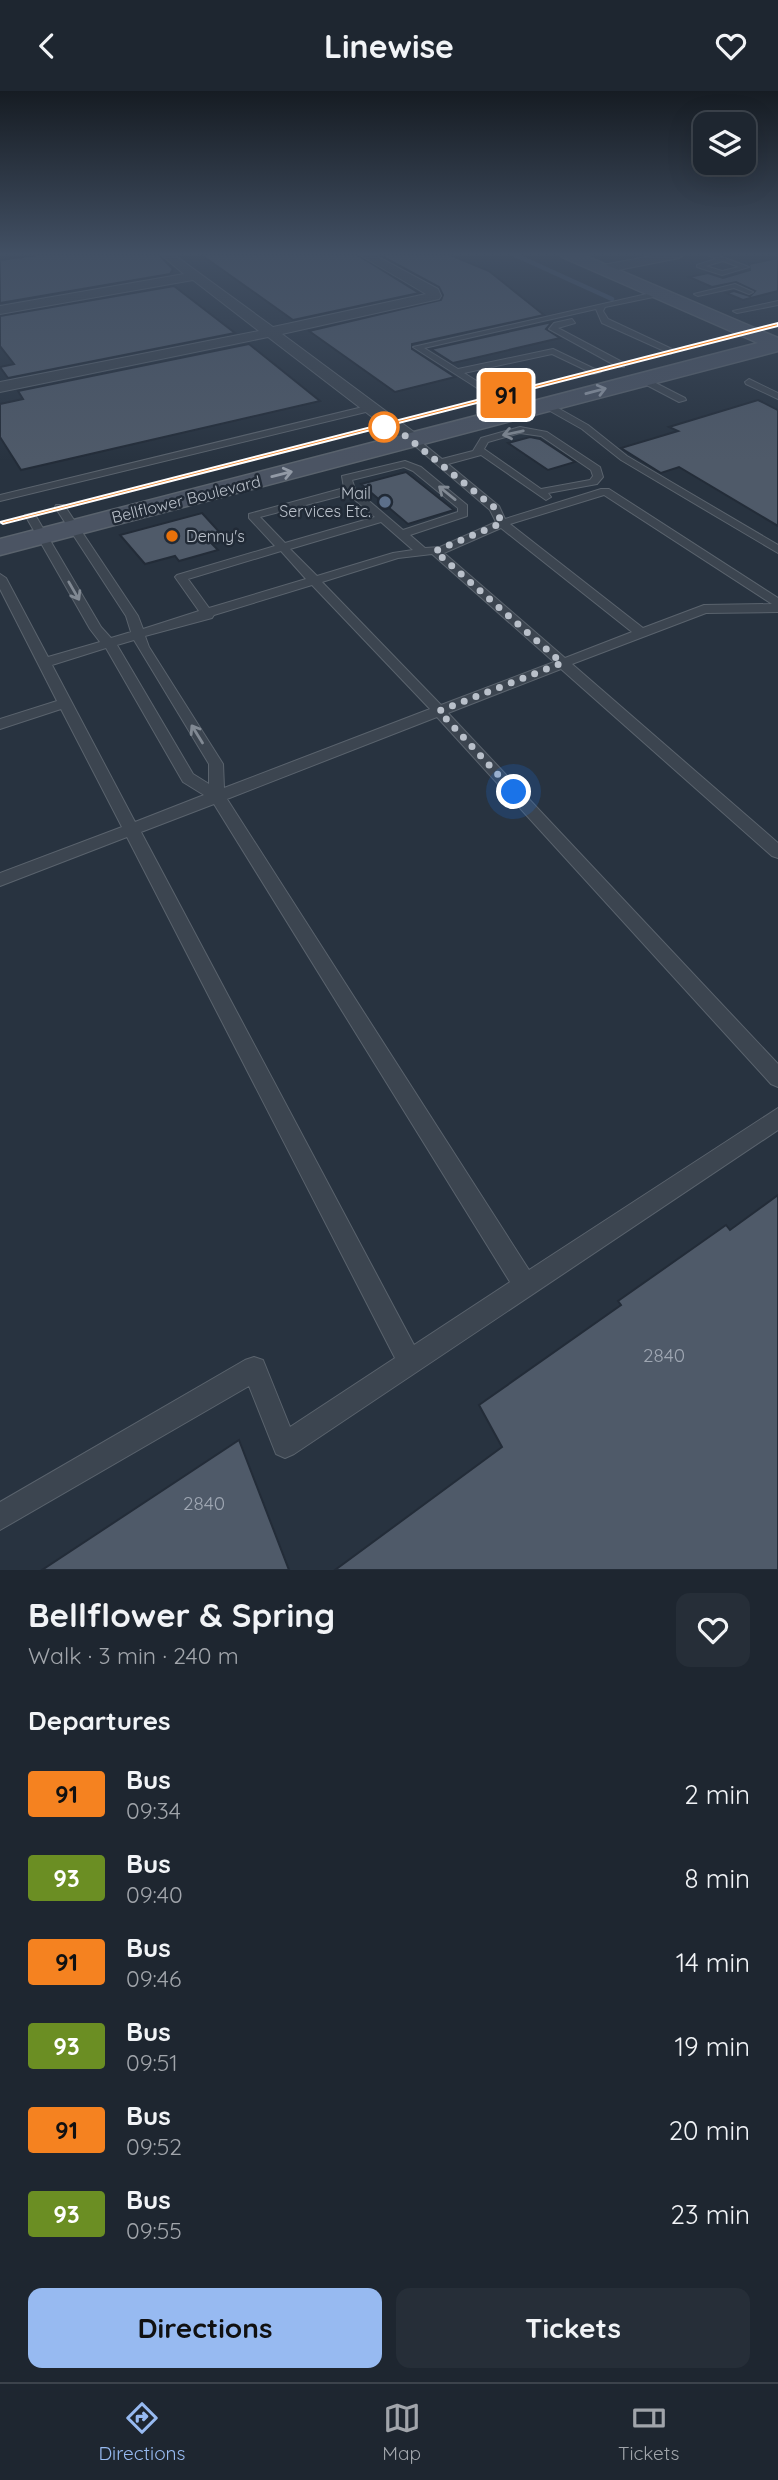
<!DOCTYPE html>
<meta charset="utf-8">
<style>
body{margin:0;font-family:Quicksand,sans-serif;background:#262e38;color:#f1f3f6;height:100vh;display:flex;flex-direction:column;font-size:26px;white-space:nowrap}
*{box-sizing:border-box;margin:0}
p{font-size:23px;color:#a1a5ab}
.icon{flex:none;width:38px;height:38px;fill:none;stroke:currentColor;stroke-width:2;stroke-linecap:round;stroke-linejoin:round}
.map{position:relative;height:1479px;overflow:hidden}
.drawer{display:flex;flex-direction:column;background:#1e2630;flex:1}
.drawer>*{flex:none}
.badge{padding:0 14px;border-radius:5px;font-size:24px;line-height:46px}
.controls{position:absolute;left:693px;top:21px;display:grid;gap:14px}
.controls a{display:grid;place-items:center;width:63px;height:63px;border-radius:14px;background:#1e2630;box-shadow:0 7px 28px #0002,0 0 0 2px #3c434c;font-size:35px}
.you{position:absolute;width:35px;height:35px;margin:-18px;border:5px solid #fff;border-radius:50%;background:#1a73e8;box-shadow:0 0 0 10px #1a73e833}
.map>.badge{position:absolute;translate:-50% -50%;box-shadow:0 0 0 4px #fff}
h2{padding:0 28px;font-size:26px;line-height:63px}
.round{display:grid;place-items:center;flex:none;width:74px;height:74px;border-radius:14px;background:#262e38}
.head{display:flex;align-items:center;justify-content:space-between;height:119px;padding:0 28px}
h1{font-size:33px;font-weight:800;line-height:52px}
.action{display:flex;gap:14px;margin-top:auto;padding:14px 28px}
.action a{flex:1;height:80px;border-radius:14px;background:#97baf1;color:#111;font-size:28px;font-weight:800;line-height:80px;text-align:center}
.action a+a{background:#262e38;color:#f1f3f6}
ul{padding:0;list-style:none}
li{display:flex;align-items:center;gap:21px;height:84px;padding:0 28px}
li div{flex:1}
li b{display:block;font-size:26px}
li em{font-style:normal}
li .badge{min-width:77px;font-weight:700;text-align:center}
header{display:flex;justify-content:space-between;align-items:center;height:91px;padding:0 28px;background:#1e2630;font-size:32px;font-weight:800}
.dock{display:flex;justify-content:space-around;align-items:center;height:98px;border-top:2px solid #3c434c;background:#1e2630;font-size:19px;color:#a1a5ab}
.dock a{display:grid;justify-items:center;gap:4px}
.dock .active{color:#97baf1}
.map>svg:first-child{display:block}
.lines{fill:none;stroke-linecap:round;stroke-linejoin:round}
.stream{stroke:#405068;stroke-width:4.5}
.building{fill:#4f5a69;stroke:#232c38;stroke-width:2}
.service-casing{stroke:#5a636d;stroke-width:2}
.minor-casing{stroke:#5a636d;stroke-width:2}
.secondary-casing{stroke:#5a636d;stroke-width:3}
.service{fill:#3c4550;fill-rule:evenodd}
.minor{fill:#3c4550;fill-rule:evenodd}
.secondary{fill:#4b5463;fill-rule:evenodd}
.oneway{stroke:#929aa6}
.oneway2{stroke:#818993}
.line{fill:#f58220;stroke:#fff;stroke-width:2}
.walk{stroke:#b9c0ca;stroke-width:7;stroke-dasharray:0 12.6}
.stop-dot{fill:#fff;stroke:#f58220;stroke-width:3.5}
.service-dot{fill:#5c6f8a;stroke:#212a36;stroke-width:2.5}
.food-dot{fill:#e8710a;stroke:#212a36;stroke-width:2.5}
.labels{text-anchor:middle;stroke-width:5;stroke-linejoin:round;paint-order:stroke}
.far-poi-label{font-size:16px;fill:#b9c0ca;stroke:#212a36;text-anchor:end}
.far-street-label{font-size:16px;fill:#b9c0ca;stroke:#212a36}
.near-number-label{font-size:19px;fill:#9ea6b2}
</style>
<header><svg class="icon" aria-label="back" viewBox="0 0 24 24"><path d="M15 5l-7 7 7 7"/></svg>Linewise<svg class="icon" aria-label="heart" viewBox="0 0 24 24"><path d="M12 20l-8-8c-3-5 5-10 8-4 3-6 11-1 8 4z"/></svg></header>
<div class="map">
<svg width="778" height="1479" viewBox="0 0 778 1479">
<rect width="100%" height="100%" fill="#283340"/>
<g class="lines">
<!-- stream -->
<polyline class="stream" points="513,163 612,208"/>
</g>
<!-- building -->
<g class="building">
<polygon points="44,163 158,163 173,178 170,183 0,212 0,169"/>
<polygon points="200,163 356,163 419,202 293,229"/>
<polygon points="378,163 448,163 489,180 544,224 412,253 412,258 455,286 395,301 309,240 441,209 443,204 439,196"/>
<polygon points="778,167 778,200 743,209 726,202 734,200 750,205 755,200 736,191 712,196 689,186 708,182 723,187 750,179 749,173"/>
<polygon points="174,195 235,242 8,287 0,276 14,273 0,255 0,225"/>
<polygon points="552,231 546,238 560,247 453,272 431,258"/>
<polygon points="249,253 320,310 21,379 0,346 0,313 23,308 18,300"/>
<polygon points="758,309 778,319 778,435 679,376 661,382 621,357 678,340 669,336"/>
<polygon points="530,346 540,348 575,371 548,379 508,352"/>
<polygon points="406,381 454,419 408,433 361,393"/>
<polygon points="202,422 223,445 209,450 218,459 179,470 175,465 145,473 120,444"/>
<polygon points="778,1104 778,1479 335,1479 502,1356 479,1314 621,1214 618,1210 726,1134 730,1139"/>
<polygon points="239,1349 289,1479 42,1479"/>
</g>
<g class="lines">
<!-- service casing -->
<g class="service-casing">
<g id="service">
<path d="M706 163H714L749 176 722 184 697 176V174L716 168ZM723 170 739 176 722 180 706 175Z"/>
<polygon points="735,193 753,201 749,203 734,197 698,205 694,203"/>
<polygon points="660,200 663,204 605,216 603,220 608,228 674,259 671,263 602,232 596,218 424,257 458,278 553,258 601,281 594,283 552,263 464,282 499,304 500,306 496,309 413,256"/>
<polygon points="778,210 778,214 737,222 733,220"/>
<polygon points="572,228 575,232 558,237 624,272 624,276 618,276 549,238 554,232"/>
<polygon points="642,285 685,307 686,309 679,311 639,290 638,288"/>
<polygon points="749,288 778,302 778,308 746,293 745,291"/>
<polygon points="543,312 549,312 588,334 627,365 778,454 778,462 621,369 582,338 543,316"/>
<polygon points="371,314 375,317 374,319 0,410 0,404"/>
<path d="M520 336 547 341 600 376 603 386 597 393 548 402 551 406 546 409 481 364 448 373 499 415 505 428 601 398H609L778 507V521L706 522 572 573 778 752V767L772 765 561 578 448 622 778 973V996L771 993 437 626 227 708 529 1179 778 1017V1039L294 1363 285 1367 276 1363 249 1295 0 1439V1411L245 1269 254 1266 263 1269 290 1336 395 1267 127 746 0 795V782L122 736 61 618 0 638V628L57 610 0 498V483L6 487 48 566 100 551 90 538 25 424 34 422 101 536 111 547 131 541 126 525 55 416 56 414H64L138 525 143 538 199 520 175 486 177 484 275 455 249 427V423L344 397 342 385 405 370 421 376 467 414V425L410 444 425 457 440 456 496 431 490 419 407 348 415 346 442 368 473 360 481 347ZM520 342 541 345 591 379 593 385 590 389 541 398 484 358 488 351ZM404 376 413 380 458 417V421L403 439 355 398 352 389ZM348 403 375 426 285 452 260 426ZM604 404 772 513 704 514 643 537 510 433ZM381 431 413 459 393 462 317 485 290 458ZM501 437 632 541 565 567 444 462ZM281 460 306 488 209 517 188 488ZM432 463 554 571 441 614 322 491 398 467ZM312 494 430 618 224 697 223 673 149 556 145 545 212 527 214 524ZM134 549 209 673V693L193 683 117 554ZM106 557 183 691 204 704 135 731 52 574ZM214 713 510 1191 414 1254 141 741Z"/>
</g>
</g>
<!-- minor casing -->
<g class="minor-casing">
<g id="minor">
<polygon points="160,163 173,163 273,236 426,203 358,163 373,163 438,198 441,205 439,208 282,243 418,344 421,348 418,352 406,352 268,246 0,301 0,291 259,240 193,189 0,223 0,215 184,183"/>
<polygon points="662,163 685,163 679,167 603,182 597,178 603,174"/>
</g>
</g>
<!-- secondary casing -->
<g class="secondary-casing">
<polygon id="secondary" points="560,163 581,163 778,247 778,260 0,464 0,448 758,252 562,166"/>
</g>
<!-- service -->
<use href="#service" class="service"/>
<!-- minor -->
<use href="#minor" class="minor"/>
<!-- secondary -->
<use href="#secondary" class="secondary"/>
</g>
<!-- one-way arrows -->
<defs><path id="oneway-shaft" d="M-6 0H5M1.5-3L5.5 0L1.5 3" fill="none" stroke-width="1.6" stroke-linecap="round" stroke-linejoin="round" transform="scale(1.75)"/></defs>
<g class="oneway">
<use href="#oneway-shaft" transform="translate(596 300) rotate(-15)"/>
<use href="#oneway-shaft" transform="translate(282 383) rotate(-14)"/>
</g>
<g class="oneway2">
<use href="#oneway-shaft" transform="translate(513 342) rotate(168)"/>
<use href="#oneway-shaft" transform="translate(447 402) rotate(-141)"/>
<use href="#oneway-shaft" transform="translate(74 500) rotate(60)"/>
<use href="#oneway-shaft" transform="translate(197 643) rotate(-122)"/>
</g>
<!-- sky -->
<linearGradient id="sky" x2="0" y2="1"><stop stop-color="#161c23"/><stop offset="0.44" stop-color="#425064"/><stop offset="1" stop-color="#425064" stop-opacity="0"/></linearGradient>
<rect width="778" height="370" fill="url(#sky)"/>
<!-- line -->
<polygon class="line" points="778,232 778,235 3,433 0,431"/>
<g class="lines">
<!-- walk -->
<polyline class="walk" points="384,336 392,334 495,417 502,432 435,460 562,572 439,620 514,701"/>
</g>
<!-- markers -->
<circle class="stop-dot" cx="384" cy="336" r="14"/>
<circle class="service-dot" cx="385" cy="411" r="7"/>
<circle class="food-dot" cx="172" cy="445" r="7"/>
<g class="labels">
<!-- far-poi labels -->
<g class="far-poi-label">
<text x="371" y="408">Mail<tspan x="371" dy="18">Services Etc.</tspan></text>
<text x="186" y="451" text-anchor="start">Denny's</text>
</g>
<!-- far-street labels -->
<g class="far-street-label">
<text transform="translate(186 408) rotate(-14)" y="6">Bellflower Boulevard</text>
</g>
<!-- near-number labels -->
<g class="near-number-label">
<text x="664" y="1271">2840</text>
<text x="204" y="1419">2840</text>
</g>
</g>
</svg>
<div class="controls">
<a><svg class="icon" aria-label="layers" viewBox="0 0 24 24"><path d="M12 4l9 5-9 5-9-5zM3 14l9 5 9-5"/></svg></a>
</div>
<div class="you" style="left:514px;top:701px"></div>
<b class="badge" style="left:506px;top:304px;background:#f58220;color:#111">91</b>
</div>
<section class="drawer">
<div class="head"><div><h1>Bellflower &amp; Spring</h1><p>Walk · 3 min · 240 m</p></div><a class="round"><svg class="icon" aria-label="heart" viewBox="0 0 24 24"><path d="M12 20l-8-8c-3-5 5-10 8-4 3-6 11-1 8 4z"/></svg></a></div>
<h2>Departures</h2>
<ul>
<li><span class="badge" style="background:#f58220;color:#111">91</span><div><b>Bus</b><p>09:34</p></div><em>2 min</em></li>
<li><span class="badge" style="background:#6b8e23;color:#fff">93</span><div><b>Bus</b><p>09:40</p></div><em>8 min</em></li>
<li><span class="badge" style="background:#f58220;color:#111">91</span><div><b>Bus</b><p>09:46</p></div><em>14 min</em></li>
<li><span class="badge" style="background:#6b8e23;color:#fff">93</span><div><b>Bus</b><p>09:51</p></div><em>19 min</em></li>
<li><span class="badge" style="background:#f58220;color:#111">91</span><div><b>Bus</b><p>09:52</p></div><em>20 min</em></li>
<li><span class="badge" style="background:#6b8e23;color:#fff">93</span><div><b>Bus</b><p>09:55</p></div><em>23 min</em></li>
</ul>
<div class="action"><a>Directions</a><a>Tickets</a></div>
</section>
<nav class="dock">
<a class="active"><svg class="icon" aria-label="directions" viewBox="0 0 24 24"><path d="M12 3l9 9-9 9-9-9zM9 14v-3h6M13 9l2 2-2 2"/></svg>Directions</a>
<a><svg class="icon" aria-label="map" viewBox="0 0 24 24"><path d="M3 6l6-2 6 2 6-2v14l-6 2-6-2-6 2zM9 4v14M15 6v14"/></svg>Map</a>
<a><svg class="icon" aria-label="tickets" viewBox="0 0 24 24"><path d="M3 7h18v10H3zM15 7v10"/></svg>Tickets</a>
</nav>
